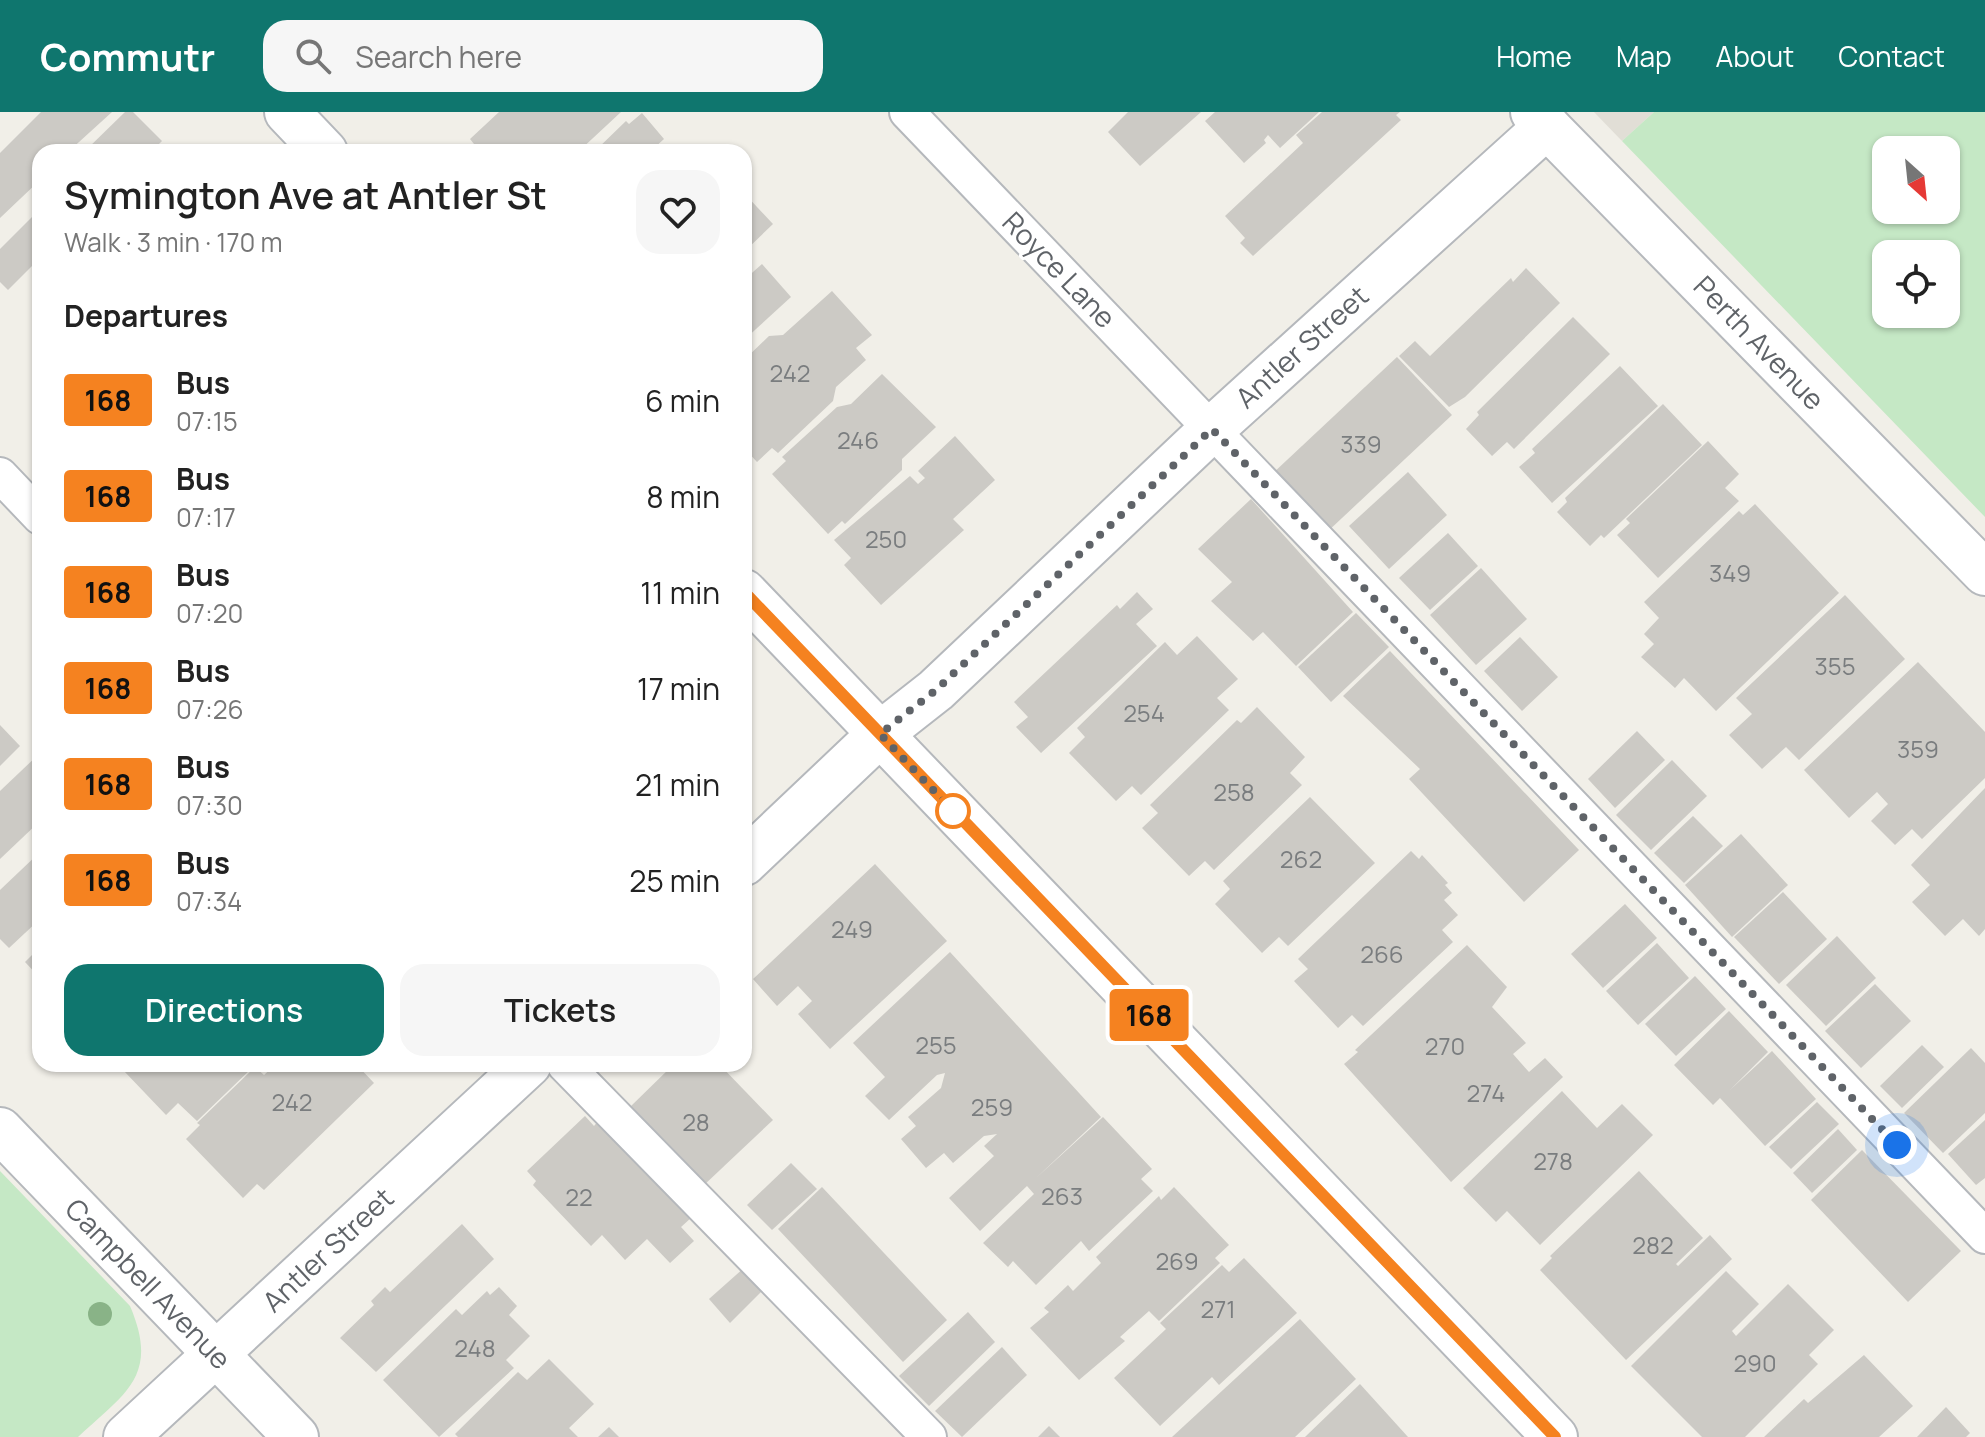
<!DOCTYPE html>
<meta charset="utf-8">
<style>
body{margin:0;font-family:Manrope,sans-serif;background:#f6f6f6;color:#222;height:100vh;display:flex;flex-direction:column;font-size:30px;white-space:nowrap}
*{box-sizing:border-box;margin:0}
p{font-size:26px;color:#767676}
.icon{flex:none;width:44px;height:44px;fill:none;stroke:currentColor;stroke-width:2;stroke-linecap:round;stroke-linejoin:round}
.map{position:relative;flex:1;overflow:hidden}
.panel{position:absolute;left:32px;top:32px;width:720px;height:928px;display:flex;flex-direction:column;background:#fff;border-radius:24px;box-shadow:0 2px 6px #0004}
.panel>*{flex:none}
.badge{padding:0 16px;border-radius:6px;font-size:28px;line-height:52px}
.needle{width:52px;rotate:153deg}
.fabs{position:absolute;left:1872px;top:24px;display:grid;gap:16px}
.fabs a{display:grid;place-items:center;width:88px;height:88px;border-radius:16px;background:#fff;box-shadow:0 2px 6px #0004;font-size:40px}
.you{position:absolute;width:40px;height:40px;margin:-20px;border:6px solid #fff;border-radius:50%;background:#1a73e8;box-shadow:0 0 0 12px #1a73e833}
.map>.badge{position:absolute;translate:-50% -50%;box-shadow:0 0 0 4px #fff}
h2{padding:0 32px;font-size:30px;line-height:72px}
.round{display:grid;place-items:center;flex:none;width:84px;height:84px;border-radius:24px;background:#f6f6f6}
.summary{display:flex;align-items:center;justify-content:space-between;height:136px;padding:0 32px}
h1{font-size:38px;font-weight:600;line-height:60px}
.button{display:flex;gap:16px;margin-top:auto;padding:16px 32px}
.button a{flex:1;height:92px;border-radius:24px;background:#0f766e;color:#fff;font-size:32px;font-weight:600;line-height:92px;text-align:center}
.button a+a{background:#f6f6f6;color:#222}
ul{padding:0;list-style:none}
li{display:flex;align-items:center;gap:24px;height:96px;padding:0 32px}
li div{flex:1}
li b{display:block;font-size:30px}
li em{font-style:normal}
li .badge{min-width:88px;font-weight:700;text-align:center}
header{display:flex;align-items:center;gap:48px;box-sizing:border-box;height:112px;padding:0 40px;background:#0f766e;color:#fff}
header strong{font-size:38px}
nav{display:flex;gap:44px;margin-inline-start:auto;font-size:28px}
.search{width:560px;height:72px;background:#f6f6f6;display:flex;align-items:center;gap:20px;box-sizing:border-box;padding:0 28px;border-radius:24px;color:#767676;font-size:30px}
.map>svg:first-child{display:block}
.education{fill:#e1ded6}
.green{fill:#c5e8c5;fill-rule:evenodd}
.building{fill:#cccac5}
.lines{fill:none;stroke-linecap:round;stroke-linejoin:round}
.service-casing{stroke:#b5b8bc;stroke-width:38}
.minor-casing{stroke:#b5b8bc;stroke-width:48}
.tertiary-casing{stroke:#b5b8bc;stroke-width:48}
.service{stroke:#fff;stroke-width:34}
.minor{stroke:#fff;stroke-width:44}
.tertiary{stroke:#fff;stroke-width:44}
.tree{fill:#89b387}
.line-casing{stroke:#fff;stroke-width:18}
.line{stroke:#f58220;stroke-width:12}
.walk{stroke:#5f6368;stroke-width:8;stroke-dasharray:0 14.4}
.stop-dot{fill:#fff;stroke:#f58220;stroke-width:4}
.labels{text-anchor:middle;stroke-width:6;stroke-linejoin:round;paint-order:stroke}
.number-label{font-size:24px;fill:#7a7d7f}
.street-label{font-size:28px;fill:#5f6368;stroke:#fff}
</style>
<header>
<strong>Commutr</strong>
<div class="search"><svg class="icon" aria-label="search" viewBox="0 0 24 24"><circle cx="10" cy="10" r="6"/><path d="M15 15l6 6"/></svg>Search here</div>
<nav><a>Home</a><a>Map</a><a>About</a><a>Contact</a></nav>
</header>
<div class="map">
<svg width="1985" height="1325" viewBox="0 0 1985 1325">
<rect width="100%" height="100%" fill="#f1efe8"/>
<!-- education -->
<polygon class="education" points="1594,0 1654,0 1622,29"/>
<!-- green -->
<g class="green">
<path d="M1654 0H1985V405L1622 29ZM1946 38V98H1886V38ZM1946 142V202H1886V142Z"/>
<path d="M0 1059 130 1194C160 1264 125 1281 78 1325H0Z"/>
</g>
<!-- building -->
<g class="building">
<polygon points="41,0 112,0 68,40 40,40 40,68 0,106 0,41"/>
<polygon points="125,0 133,0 162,29 151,40 84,40"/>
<polygon points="499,0 621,0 578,40 464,40 474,32 470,27"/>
<polygon points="1128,0 1201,0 1140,54 1108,20"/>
<polygon points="1215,0 1319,0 1280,36 1268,23 1264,28 1266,31 1244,51 1205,9"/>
<polygon points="1322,0 1400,0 1396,3 1401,8 1253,144 1240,131 1245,126 1225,104 1303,31 1296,23"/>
<polygon points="642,1 664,27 653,37 656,40 594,40 626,9 629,12"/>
<polygon points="744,81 773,112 744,140"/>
<polygon points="40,97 40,146 8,178 0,170 0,137"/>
<polygon points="762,152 791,185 744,228 744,168"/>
<polygon points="1526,156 1560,191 1465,285 1449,295 1399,244 1415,229 1430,244 1511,166 1513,170"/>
<polygon points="832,179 872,223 856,236 866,248 836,275 833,289 778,341 772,336 757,350 744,336 744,248 769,224 783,223"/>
<polygon points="1573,205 1610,242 1514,337 1507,330 1492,344 1466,317 1479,303 1477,300"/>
<polygon points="1397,245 1452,303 1326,421 1271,363"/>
<polygon points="1620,254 1658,294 1552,391 1519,355 1535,341 1532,337"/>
<polygon points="882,262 936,315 902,347 902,358 845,412 842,409 828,422 772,362 786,349 782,345 837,295 851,292"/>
<polygon points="1663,292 1702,333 1604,426 1601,423 1590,434 1557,400 1567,390 1565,386"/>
<polygon points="955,324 995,368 953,407 964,418 881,493 844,453 851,446 834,428 910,364 918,372 925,366 918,359"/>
<polygon points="1708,329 1739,362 1725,376 1739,389 1658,466 1617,423 1630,411 1626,407"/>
<polygon points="1408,360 1447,403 1389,457 1349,414"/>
<polygon points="1251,387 1353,500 1296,554 1263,520 1253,529 1211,489 1232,470 1198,437"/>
<polygon points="1755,392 1839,481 1716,599 1684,566 1675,576 1641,545 1654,532 1644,522 1659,506 1644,490 1739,399 1743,403"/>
<polygon points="1448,421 1478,454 1430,498 1399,466"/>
<polygon points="1481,456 1527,507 1476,553 1430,503"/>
<polygon points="1137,480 1153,497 1136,512 1157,534 1041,641 1016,615 1028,605 1014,590 1117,493 1120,497"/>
<polygon points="1845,483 1905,547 1799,648 1786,635 1762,657 1729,623 1752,602 1736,586"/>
<polygon points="1356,501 1389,535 1331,590 1298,555"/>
<polygon points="1197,524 1238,567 1217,586 1229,598 1141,683 1132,674 1116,689 1069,641 1085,625 1077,616 1165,530 1177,543"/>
<polygon points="1520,525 1558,565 1522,599 1484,559"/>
<polygon points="1390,539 1579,738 1524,790 1409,667 1420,657 1343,584"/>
<polygon points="1918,550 1985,620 1985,666 1922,727 1912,717 1895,733 1871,709 1888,692 1877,680 1849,706 1804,658"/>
<polygon points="1257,595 1305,645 1290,661 1302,673 1214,758 1205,749 1189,764 1142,716 1158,701 1150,693 1237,608 1241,611"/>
<polygon points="0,613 20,634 0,654"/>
<polygon points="1637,619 1665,648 1615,696 1588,667"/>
<polygon points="40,641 40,709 0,747 0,679"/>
<polygon points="1672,648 1707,684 1651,738 1616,703"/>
<polygon points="1985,676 1985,817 1979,824 1963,807 1945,824 1912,790 1930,773 1911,753"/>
<polygon points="1310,685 1375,751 1288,834 1279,825 1262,841 1215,792 1230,777 1223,769"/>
<polygon points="1693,704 1723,734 1684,771 1654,741"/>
<polygon points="1741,722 1788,773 1732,825 1685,773"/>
<polygon points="1411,739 1419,747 1422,743 1448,771 1445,773 1452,781 1444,788 1458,803 1442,818 1453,830 1363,914 1352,903 1338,916 1294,869 1308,857 1298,847"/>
<polygon points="40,740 40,807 9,836 0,827 0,778"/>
<polygon points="875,752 947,829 830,937 798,902 812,889 798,874 777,894 753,867"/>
<polygon points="1783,780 1827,827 1779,872 1734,825"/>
<polygon points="1625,792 1657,826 1603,876 1571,842"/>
<polygon points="1837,824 1876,866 1826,914 1786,873"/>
<polygon points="1657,831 1689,866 1638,913 1606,879"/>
<polygon points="1467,833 1507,875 1492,895 1526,931 1513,942 1529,960 1545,946 1563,965 1451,1070 1344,952 1358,940 1355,938"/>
<polygon points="40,835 40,866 25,850"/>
<polygon points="950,840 1101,1005 1036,1066 1103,1005 1152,1057 1141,1067 1153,1079 1089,1139 1081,1129 1036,1173 1013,1149 1008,1155 983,1131 1034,1082 1027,1074 980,1119 949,1086 994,1044 984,1034 997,1022 984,1024 953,1051 944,1041 926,1056 901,1027 916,1014 908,1005 941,976 945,961 937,963 889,1008 865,984 885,965 853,931"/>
<polygon points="1695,864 1726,897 1676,944 1645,912"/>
<polygon points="1875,872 1911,909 1861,956 1825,919"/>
<polygon points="1729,899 1768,940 1730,978 1772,939 1816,987 1765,1034 1720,986 1713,993 1674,953"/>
<polygon points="1922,933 1944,955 1902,996 1880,974"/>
<polygon points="1971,936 1985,951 1985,1001 1943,1041 1904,1001"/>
<polygon points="131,952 252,952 254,954 197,1009 178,991 166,1003 124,959"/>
<polygon points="276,952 356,952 374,971 264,1078 257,1072 243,1086 186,1027 200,1013 197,1011 255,955 264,963"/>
<polygon points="674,952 719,952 773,1008 703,1074 629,996"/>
<polygon points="1562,979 1597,1016 1622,992 1653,1023 1540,1133 1507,1099 1496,1110 1463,1076"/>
<polygon points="1817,990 1839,1012 1791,1057 1769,1035"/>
<polygon points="585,1004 594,1014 599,1008 692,1105 681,1115 694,1129 670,1151 647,1127 625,1148 602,1123 591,1134 533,1073 536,1069 527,1059"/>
<polygon points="1985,1008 1985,1066 1976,1073 1948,1042"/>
<polygon points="1838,1017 1857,1038 1812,1081 1793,1061"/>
<polygon points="1862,1038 1961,1139 1908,1190 1811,1088"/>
<polygon points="791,1051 817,1077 772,1118 747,1093"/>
<polygon points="1639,1059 1703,1126 1676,1152 1678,1154 1710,1123 1732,1147 1626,1248 1540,1158 1552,1146 1550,1144"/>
<polygon points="822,1075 947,1208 903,1250 778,1117"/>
<polygon points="1174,1075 1229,1133 1215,1146 1220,1151 1159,1209 1149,1199 1120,1225 1125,1229 1079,1268 1030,1216 1049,1200 1044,1196 1068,1173 1073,1179 1101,1151 1096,1145 1159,1084 1161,1088"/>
<polygon points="462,1112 494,1147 376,1260 340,1226 374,1193 371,1189 385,1175 390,1180"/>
<polygon points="1244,1146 1297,1201 1219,1273 1212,1265 1160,1314 1114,1266 1166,1217 1160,1211 1222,1153 1229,1160"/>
<polygon points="745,1155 764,1177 730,1211 709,1187"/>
<polygon points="1726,1159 1759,1192 1732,1219 1736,1224 1788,1172 1834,1218 1809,1243 1818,1252 1745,1325 1702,1325 1631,1254"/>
<polygon points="499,1175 517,1194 509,1203 530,1224 506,1248 514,1256 439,1325 383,1268 456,1197 462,1203 487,1179 490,1183"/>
<polygon points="968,1200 995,1230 929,1294 899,1264"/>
<polygon points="1300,1207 1356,1267 1295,1325 1172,1325"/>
<polygon points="1002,1235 1027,1263 962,1325 935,1299"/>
<polygon points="1864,1243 1913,1294 1879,1325 1764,1325 1804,1287 1808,1291"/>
<polygon points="549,1247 594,1292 569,1316 578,1325 458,1325 455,1322 518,1260 527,1268"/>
<polygon points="1360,1272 1408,1325 1305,1325"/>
<polygon points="1946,1295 1970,1321 1966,1325 1917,1325"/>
<polygon points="1049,1314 1060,1325 1038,1325"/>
<polygon points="609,1315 619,1325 598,1325"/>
</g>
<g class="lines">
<!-- service casing -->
<g class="service-casing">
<g id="service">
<polyline points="907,0 1985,1124"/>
<polyline points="0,363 40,405"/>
<polyline points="564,952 929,1325"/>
</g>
</g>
<!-- minor casing -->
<g class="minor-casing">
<g id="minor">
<polyline points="1533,0 1985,461"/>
<polyline points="744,751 880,622 936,578 1212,317 1547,14"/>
<polyline points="0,1018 296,1325"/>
<polyline points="126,1325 529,952"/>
</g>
</g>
<!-- tertiary casing -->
<g class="tertiary-casing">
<g id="tertiary">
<polyline points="287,0 325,40"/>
<polyline points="744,480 1555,1325"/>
</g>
</g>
<!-- service -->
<use href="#service" class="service"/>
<!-- minor -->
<use href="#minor" class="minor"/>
<!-- tertiary -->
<use href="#tertiary" class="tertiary"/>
</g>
<!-- trees -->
<circle class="tree" cx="100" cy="1202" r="12"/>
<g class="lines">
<!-- line casing -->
<g class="line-casing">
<polyline id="line" points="744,480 1555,1325"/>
</g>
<!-- line -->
<use href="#line" class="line"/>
<!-- walk -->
<polyline class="walk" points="953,699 880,622 936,578 1212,317 1897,1033"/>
</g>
<!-- markers -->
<circle class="stop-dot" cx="953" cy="699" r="16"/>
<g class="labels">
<!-- number labels -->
<g class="number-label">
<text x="790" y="270">242</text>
<text x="858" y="337">246</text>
<text x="1361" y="341">339</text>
<text x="886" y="436">250</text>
<text x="1730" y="470">349</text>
<text x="1835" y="563">355</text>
<text x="1144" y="610">254</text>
<text x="1918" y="646">359</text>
<text x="1234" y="689">258</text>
<text x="1301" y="756">262</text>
<text x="852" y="826">249</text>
<text x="1382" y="851">266</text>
<text x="936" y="942">255</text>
<text x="1445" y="943">270</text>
<text x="1486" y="990">274</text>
<text x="292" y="999">242</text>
<text x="992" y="1004">259</text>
<text x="696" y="1019">28</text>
<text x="1553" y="1058">278</text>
<text x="1062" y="1093">263</text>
<text x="579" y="1094">22</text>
<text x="1653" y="1142">282</text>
<text x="1177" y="1158">269</text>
<text x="1218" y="1206">271</text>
<text x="475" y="1245">248</text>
<text x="1755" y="1260">290</text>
</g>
<!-- street labels -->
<g class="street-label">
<text transform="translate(1059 158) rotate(46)" y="10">Royce Lane</text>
<text transform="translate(1759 231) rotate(46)" y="10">Perth Avenue</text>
<text transform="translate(1302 235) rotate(-42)" y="10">Antler Street</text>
<text transform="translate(328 1138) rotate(-43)" y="10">Antler Street</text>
<text transform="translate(148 1172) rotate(46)" y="10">Campbell Avenue</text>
</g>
</g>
</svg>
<div class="fabs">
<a><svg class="needle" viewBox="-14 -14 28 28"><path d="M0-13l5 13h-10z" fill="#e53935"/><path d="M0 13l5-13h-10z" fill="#767676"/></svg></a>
<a><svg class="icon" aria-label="locate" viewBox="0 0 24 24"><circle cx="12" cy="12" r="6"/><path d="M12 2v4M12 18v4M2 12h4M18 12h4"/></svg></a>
</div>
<div class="you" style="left:1897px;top:1033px"></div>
<b class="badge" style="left:1149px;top:903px;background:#f58220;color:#111">168</b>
<section class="panel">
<div class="summary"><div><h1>Symington Ave at Antler St</h1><p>Walk · 3 min · 170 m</p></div><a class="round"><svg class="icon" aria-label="heart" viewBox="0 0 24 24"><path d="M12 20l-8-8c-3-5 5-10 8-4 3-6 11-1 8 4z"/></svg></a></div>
<h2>Departures</h2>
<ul>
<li><span class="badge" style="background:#f58220;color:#111">168</span><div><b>Bus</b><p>07:15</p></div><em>6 min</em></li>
<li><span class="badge" style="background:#f58220;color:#111">168</span><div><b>Bus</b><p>07:17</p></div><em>8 min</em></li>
<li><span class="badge" style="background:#f58220;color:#111">168</span><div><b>Bus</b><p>07:20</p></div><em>11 min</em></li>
<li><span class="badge" style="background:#f58220;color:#111">168</span><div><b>Bus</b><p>07:26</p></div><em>17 min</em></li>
<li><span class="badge" style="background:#f58220;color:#111">168</span><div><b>Bus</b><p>07:30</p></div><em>21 min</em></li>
<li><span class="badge" style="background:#f58220;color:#111">168</span><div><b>Bus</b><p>07:34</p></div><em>25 min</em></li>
</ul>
<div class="button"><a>Directions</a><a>Tickets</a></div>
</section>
</div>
